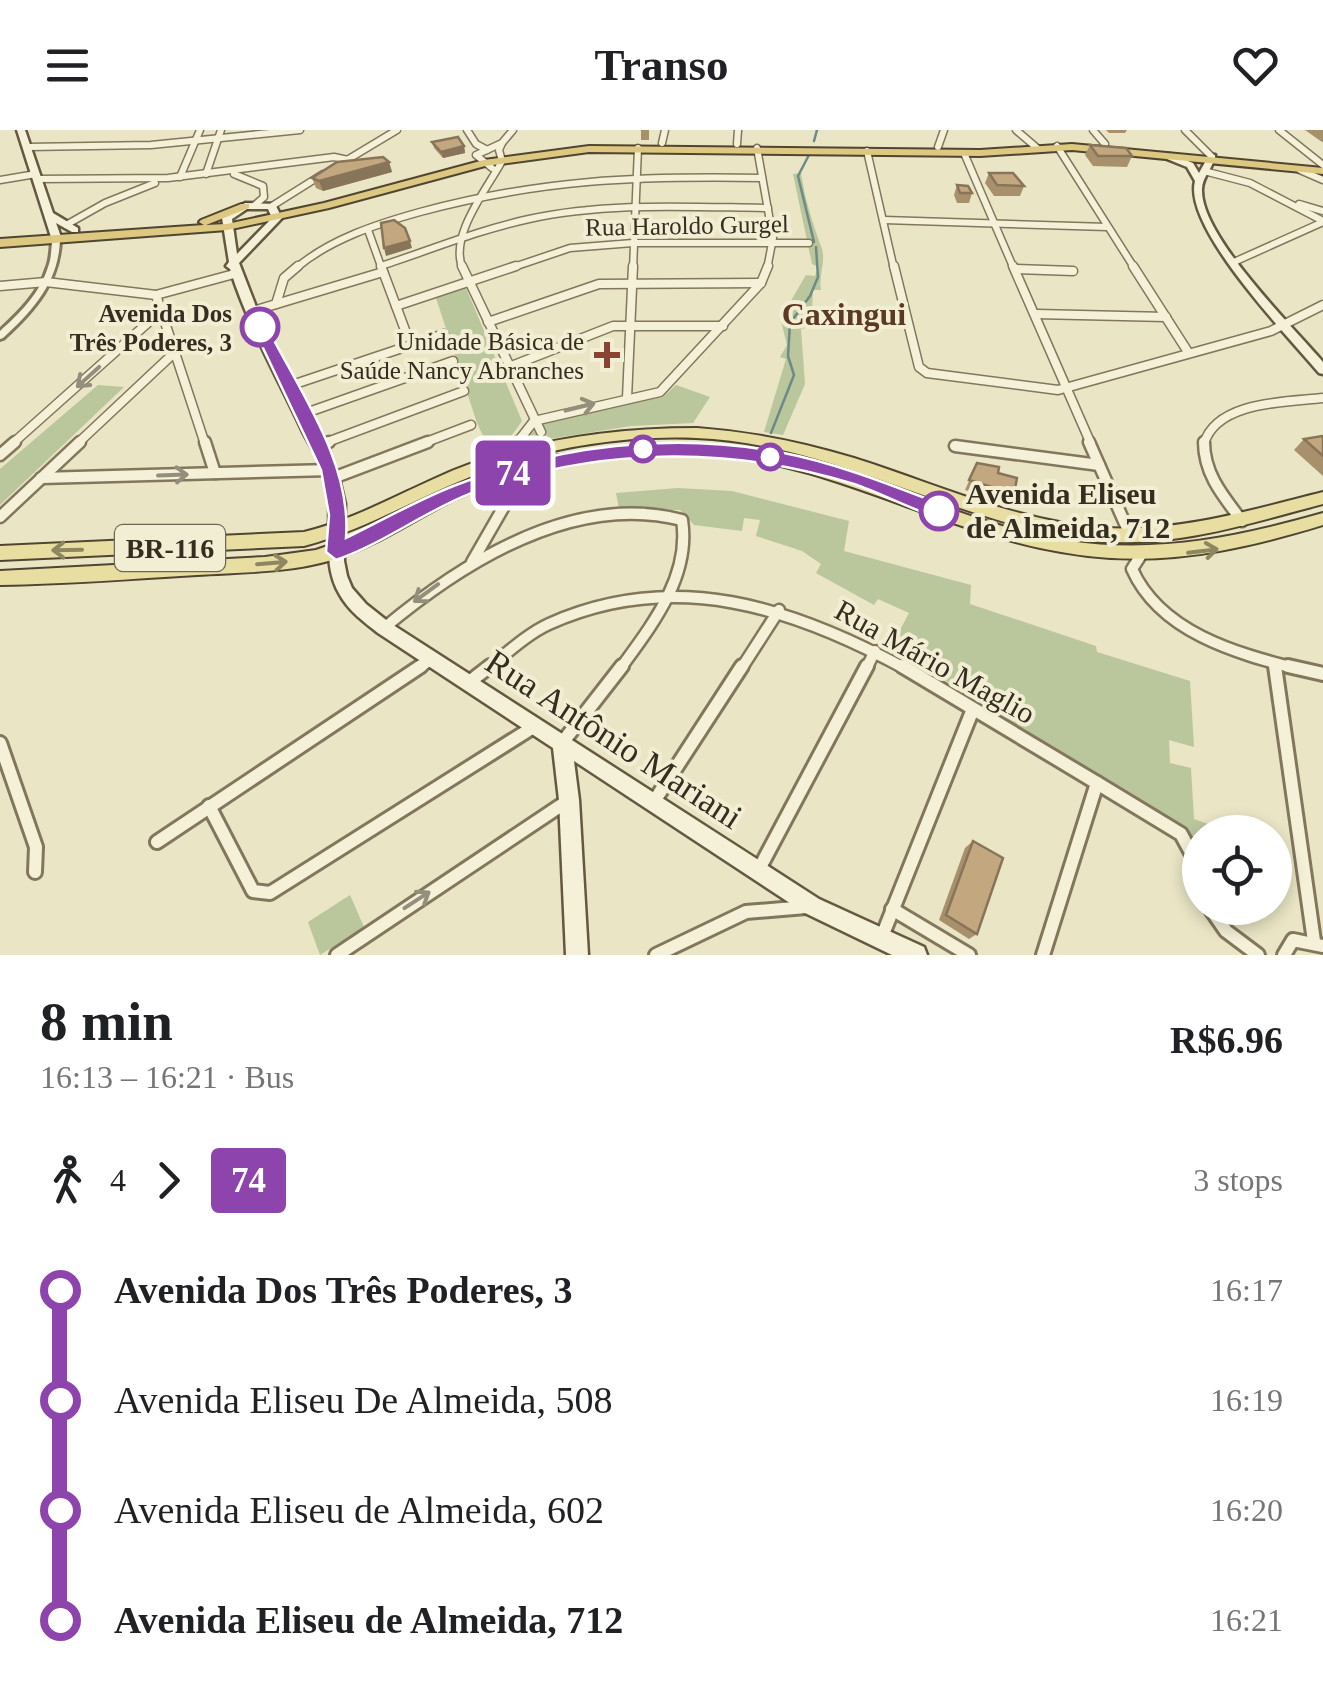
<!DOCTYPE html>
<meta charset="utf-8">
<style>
body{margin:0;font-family:Georgia,serif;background:#f6f6f6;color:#202124;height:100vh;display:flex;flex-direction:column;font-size:38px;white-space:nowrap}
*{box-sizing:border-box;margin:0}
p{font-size:32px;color:#757577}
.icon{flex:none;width:55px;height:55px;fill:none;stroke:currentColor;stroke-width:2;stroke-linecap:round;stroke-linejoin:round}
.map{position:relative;height:825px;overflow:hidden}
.details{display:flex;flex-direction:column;background:#fff;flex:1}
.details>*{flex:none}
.badge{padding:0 20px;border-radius:8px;font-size:35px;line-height:65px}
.buttons{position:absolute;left:1182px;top:685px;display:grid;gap:20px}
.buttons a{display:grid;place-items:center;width:110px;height:110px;border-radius:50%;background:#fff;box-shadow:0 5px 15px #0003;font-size:50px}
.map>.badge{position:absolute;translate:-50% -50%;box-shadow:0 0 0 5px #fff}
.legs{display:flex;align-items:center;gap:15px;height:110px;padding:0 40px;font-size:32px}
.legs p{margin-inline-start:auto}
.headline{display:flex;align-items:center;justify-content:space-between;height:170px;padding:0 40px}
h1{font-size:55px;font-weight:700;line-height:75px}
ul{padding:0 40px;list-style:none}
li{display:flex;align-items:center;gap:35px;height:110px;font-size:38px}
li i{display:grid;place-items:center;width:15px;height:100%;margin:0 12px;background:currentColor}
li i::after{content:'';width:25px;height:25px;margin:-12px;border:8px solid;border-radius:50%;background:#fff}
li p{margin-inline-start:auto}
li:first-child i{background:linear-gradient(#0000 50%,currentColor 0)}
li:last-child i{background:linear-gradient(currentColor 50%,#0000 0)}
header{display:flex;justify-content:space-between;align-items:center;height:130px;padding:0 40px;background:#fff;font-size:45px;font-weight:700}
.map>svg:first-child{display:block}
.green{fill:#bac69b}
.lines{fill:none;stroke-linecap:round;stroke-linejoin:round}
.stream{stroke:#6e8a88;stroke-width:2.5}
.minor-far3-casing{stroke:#82775d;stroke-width:9}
.minor-far2-casing{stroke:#82775d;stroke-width:11}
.minor-far1-casing{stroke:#82775d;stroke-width:15}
.minor-casing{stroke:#82775d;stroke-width:18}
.tertiary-casing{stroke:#82775d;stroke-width:6}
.secondary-casing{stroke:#645840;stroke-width:5}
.primary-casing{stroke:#514531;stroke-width:4}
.trunk-casing{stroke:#514531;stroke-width:4}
.minor-far3{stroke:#f5f1d8;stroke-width:6}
.minor-far2{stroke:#f5f1d8;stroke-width:8}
.minor-far1{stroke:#f5f1d8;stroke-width:10}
.minor{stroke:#f5f1d8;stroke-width:12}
.tertiary{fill:#f5f1d8;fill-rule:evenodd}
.secondary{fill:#f5f1d8;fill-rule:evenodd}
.primary{fill:#e8dea1;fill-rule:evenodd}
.trunk{fill:#dcc880;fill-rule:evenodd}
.wall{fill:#a8906d}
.shaded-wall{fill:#887559}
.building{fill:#c3a77f;stroke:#887559;stroke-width:2.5}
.oneway{stroke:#948f7c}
.oneway2{stroke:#8e8660}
.line-1{fill:#8e44ad;stroke:#fff;stroke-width:2.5}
.stop-1-dot{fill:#fff;stroke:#8e44ad;stroke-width:5}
.poi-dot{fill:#8b4234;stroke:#f2eed4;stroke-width:4}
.labels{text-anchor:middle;stroke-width:8;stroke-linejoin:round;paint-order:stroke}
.far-street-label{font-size:25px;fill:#342d20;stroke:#f2eed4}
.far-stop-label{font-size:25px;font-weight:bold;fill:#342d20;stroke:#f2eed4;text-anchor:end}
.far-poi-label{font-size:25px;fill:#342d20;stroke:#f2eed4;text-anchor:end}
.shield{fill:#f2eed4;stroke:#6d6756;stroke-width:2.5}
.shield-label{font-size:28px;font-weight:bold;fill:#342d20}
.stop-label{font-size:30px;font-weight:bold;fill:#342d20;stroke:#f2eed4;text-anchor:start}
.street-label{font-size:30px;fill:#342d20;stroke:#f2eed4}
.far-district-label{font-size:32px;font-weight:bold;fill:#5c3924;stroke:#f2eed4}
.near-street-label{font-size:35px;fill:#342d20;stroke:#f2eed4}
</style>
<header><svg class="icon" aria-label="menu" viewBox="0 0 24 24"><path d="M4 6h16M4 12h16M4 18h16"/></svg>Transo<svg class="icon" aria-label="heart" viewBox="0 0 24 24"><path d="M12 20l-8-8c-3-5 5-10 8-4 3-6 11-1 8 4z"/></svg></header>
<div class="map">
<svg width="1323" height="825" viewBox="0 0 1323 825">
<rect width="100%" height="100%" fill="#e9e5c5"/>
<!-- green -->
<g class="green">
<path d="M801 43C805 70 813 94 822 119 826 132 818 147 821 160H813L812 180 897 184 899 190 805 186 806 198 801 199 805 254 783 305 764 302 786 229 780 227 787 215 781 191 792 182 786 179 806 145 815 146 818 137 812 134 793 44Z"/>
<polygon points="466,158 522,291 499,323 492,325 477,293 435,165"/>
<polygon points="98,255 124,257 0,375 0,339"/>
<path d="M676 255 710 267 693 293 631 296 524 313C541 279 627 274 663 267Z"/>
<polygon points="678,358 732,361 849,391 844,421 971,455 970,474 1096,516 1097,522 1190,551 1194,617 1169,610 1170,633 1191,638 1194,689 1217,697 1217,702 1200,702 1200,726 1187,705 1164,685 891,517 909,483 878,469 874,475 816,443 821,434 802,421 756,406 760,390 744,388 742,401 694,395 680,380 619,379 616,363"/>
<polygon points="350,765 364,797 320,825 308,792"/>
</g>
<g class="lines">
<!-- stream -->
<g class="stream">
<polyline points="814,11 817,0"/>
<polyline points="810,23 798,46 814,112"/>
<polyline points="771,303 794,245 788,226 790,193 810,166 818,147 816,117"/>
</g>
<!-- minor-far3 casing -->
<g class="minor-far3-casing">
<g id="minor-far3">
<polyline points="467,0 476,14 487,20"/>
<polyline points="1016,0 1037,18"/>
<polyline points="1093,0 1105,14"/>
<polyline points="1185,0 1212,27"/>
<polyline points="1279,0 1323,35"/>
<polyline points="662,13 665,0"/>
<polyline points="737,14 738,0"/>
<polyline points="1057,16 1135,139"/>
<polyline points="28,17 151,15 300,0"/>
<polyline points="938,17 944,0"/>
<polyline points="757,18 773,108 767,139"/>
<polyline points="867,21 894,139"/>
<polyline points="964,23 1014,139"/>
<polyline points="342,33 397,0"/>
<polyline points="492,38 476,25 502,13 513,0"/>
<polyline points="1300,40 1323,50"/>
<polyline points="1204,41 1250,53 1323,91"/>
<polyline points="206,44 221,0"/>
<polyline points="234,44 263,56 264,67 255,75"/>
<polyline points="180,47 200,0"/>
<polyline points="38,49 168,48 334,27 348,30"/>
<polyline points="0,50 36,44"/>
<polyline points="1299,74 1323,81"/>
<polyline points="272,76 323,44"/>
<polyline points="884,90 1107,97"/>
<polyline points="66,95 105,73 155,53"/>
<polyline points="368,100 382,139"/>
<polyline points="1234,132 1323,92"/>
<path d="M381 136C430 120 478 100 529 89 607 72 688 77 768 78"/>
<path d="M295 139C330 109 377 94 420 82 543 49 636 46 762 48"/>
<path d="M463 139C448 107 487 59 502 31L499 20 502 13"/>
<polyline points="508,139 570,118 633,113 809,113"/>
<polyline points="633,139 638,18"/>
</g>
</g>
<!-- minor-far2 casing -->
<g class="minor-far2-casing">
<g id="minor-far2">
<polyline points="381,136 405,200"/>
<polyline points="462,136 541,302"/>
<polyline points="894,136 919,237 927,243 1058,260 1271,201 1323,175"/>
<polyline points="1013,136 1091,314"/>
<polyline points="1133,136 1188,222"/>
<polyline points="1016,139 1073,141"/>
<polyline points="0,156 46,152 156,165 234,144"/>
<polyline points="156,165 205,314"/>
<polyline points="276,174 284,148 298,136"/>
<polyline points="396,176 516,136"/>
<polyline points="253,181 383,142"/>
<polyline points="1036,184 1166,187"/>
<polyline points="488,192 599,154 761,153"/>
<polyline points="509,237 613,196 723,196"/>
<polyline points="289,256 444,204"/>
<polyline points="627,268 633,136"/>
<polyline points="303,284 453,231"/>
<polyline points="12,314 160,182"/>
<polyline points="77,314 174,223"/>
<polyline points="322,314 464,261"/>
<polyline points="421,314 471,295"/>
<polyline points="516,314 534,291 660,262 761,153 768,136"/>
<path d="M1204 314C1216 271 1287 272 1323 268"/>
</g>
</g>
<!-- minor-far1 casing -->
<g class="minor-far1-casing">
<g id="minor-far1">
<polyline points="205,312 215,343"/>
<polyline points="1089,312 1130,405"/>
<path d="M1204 312C1204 344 1223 366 1242 391"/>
<polyline points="317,316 329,312"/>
<polyline points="955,316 1099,335"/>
<polyline points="0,325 15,312"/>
<polyline points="503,330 518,312"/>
<polyline points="41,348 330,340"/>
<polyline points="333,348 428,312"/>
<polyline points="0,387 80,312"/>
<path d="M1141 425 1132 439C1160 502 1235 523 1298 539"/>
<polyline points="472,432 514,359 509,344"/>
<path d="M384 498C463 432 574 362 682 390 691 446 652 495 620 539"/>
<polyline points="417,539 432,529"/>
<path d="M487 539C506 524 527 504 549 494 674 438 792 477 906 539"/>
<polyline points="741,539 779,480"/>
<polyline points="866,539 875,521"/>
</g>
</g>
<!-- minor casing -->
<g class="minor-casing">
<g id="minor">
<polyline points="902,536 1097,653 1043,825"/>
<polyline points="1275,536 1314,811"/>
<polyline points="1288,536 1323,544"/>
<polyline points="468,553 490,536"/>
<polyline points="0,613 36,717 35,742"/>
<polyline points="562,613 622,536"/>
<polyline points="1097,653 1181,704 1200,739"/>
<polyline points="653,673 742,536"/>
<polyline points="209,676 253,761 270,763 535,596"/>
<polyline points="157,712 421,536"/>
<polyline points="758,741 867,536"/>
<polyline points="1210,778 1226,801 1258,825"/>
<polyline points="892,779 969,825"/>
<polyline points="881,809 973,579"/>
<polyline points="337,825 569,670"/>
<polyline points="656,825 746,782 806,777"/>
<polyline points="1284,825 1293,810 1323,816"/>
</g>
</g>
<!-- tertiary casing -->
<g class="tertiary-casing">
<path id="tertiary" d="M53 105 60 107C60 150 34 180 3 208L0 209V201C20 183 40 163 48 137 52 127 51 115 53 105Z"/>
</g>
<!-- secondary casing -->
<g class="secondary-casing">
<g id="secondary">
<polygon points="17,0 25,0 53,83 78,98 78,102 72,102 56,93 61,107 56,110 51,107"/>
<path d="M1170 24 1193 33 1199 43 1209 25H1215C1214 38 1201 47 1202 61 1202 107 1292 196 1323 232V244L1319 243C1288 206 1183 98 1195 51L1187 37 1167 29V25Z"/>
<path d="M245 73 275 74 282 88 239 133 265 200 338 344 345 374 344 431 347 446 352 458 366 474 390 493 819 769 924 817 927 825H892L805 783 574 631 579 670 588 825H566L559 670 553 618 378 503C364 492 349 481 340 465 318 429 337 383 325 343 320 329 310 316 303 302 278 248 248 196 230 139L226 136 229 132 222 88ZM247 79H268L272 88 237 124 232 89Z"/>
</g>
</g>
<!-- primary casing -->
<g class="primary-casing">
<g id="primary">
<path d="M697 298C751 302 802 312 854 328 937 354 1017 392 1105 398 1180 402 1251 380 1323 362V374C1250 393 1176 418 1099 411 959 397 837 313 696 308 618 305 537 319 465 349 411 371 361 401 304 416L0 430V416L304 402C357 389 404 361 454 340 532 309 614 298 697 298Z"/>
<path d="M650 314C707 313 761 318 815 333 900 356 981 398 1069 411 1157 424 1239 407 1323 383V395C1173 441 1087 441 939 388 865 362 792 331 713 325 627 320 533 333 454 370 413 390 376 417 332 430 288 443 242 442 197 445 131 449 66 454 0 455V441L265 427 316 420 359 405 439 363 485 345 553 326Z"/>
</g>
</g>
<!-- trunk casing -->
<g class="trunk-casing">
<polygon id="trunk" points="1072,14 1323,38 1323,44 1072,20 980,26 589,22 485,36 329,78 227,100 0,117 0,109 204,95 199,92 201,90 241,74 249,74 249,78 206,95 227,94 324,73 484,30 589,16 980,20"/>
</g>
<!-- minor-far3 -->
<use href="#minor-far3" class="minor-far3"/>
<!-- minor-far2 -->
<use href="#minor-far2" class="minor-far2"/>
<!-- minor-far1 -->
<use href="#minor-far1" class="minor-far1"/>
<!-- minor -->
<use href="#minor" class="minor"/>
<!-- tertiary -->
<use href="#tertiary" class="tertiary"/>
<!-- secondary -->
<use href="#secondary" class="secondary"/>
<!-- primary -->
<use href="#primary" class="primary"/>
<!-- trunk -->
<use href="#trunk" class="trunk"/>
</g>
<!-- wall -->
<g class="wall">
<rect x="641" y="0" width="8" height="10"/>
<polygon points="1106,0 1127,0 1125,3 1109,3"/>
<polygon points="1305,0 1323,0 1323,12 1322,12"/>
<polygon points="432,12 464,16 465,23 443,28 434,18"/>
<polygon points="1090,15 1132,26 1127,37 1093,36 1085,25"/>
<polygon points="389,32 392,42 323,61 316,58 312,48"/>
<polygon points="989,43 1024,56 1020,66 994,66 985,53"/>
<polygon points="957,55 972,63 969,73 957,73 954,65"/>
<polygon points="1323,307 1323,346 1294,320 1304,309"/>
<polygon points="977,333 998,343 1014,364 1009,373 965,360"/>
<polygon points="973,711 977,804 969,809 939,790 965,718"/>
</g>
<!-- shaded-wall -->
<g class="shaded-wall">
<polygon points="464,16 465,23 443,28 441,22"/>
<polygon points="389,32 392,42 323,61 319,51"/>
<polygon points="410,111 412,118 386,126 384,118"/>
</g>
<!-- building -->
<g class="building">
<polygon points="458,7 464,16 441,22 432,12"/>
<polygon points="1090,15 1126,18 1132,26 1098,26"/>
<polygon points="383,27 389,32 319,51 312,48 337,32"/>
<polygon points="989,43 1013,43 1024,56 997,55"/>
<polygon points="957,55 968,56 972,63 960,63"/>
<polygon points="394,90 405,98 410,111 384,118 381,93"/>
<polygon points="1322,306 1323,307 1323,326 1304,309"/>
<polygon points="977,333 999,337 998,343 1017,348 1014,364 969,350"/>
<polygon points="973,711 1003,728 977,804 946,785"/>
</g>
<!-- one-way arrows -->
<defs><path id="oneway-shaft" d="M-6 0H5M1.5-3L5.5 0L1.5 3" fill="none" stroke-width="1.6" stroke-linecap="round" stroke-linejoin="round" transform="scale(2.5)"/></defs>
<g class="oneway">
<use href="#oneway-shaft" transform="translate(88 247) rotate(138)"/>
<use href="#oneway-shaft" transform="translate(580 277) rotate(-14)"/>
<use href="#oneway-shaft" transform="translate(173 345) rotate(-2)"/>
<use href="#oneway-shaft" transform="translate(426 463) rotate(144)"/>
<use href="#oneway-shaft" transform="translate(417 770) rotate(-33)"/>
</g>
<g class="oneway2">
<use href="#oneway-shaft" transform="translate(67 420) rotate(179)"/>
<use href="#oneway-shaft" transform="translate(1203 421) rotate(-7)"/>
<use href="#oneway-shaft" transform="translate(272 433) rotate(-5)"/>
</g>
<!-- line-1 -->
<path class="line-1" d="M255 193 267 197C300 262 352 333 346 408 383 390 419 369 456 355 557 315 673 302 779 322 837 333 891 355 946 376L948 381 939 388C910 379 883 364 854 354 728 315 596 317 472 363 425 381 383 414 336 430L326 422 329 385 321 340 253 197Z"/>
<!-- markers -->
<g class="stop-1-dot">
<circle cx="260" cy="197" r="18"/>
<circle cx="643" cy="319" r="12"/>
<circle cx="770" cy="327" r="12"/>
<circle cx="939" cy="381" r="18"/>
</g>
<path class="poi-dot" d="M602 210h10v10h10v10h-10v10h-10v-10h-10v-10h10z"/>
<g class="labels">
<!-- far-street labels -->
<g class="far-street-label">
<text transform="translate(687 95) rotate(-1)" y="9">Rua Haroldo Gurgel</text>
</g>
<!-- far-stop labels -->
<g class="far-stop-label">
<text x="232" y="192">Avenida Dos<tspan x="232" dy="29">Três Poderes, 3</tspan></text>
</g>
<!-- far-poi labels -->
<g class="far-poi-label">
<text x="584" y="220">Unidade Básica de<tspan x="584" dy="29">Saúde Nancy Abranches</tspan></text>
</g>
<!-- shield labels -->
<rect class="shield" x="115" y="395" width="110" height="46" rx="8"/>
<g class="shield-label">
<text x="170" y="428">BR-116</text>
</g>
<!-- stop labels -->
<g class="stop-label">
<text x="966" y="374">Avenida Eliseu<tspan x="966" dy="34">de Almeida, 712</tspan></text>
</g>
<!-- street labels -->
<g class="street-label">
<text transform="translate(935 532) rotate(29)" y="10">Rua Mário Maglio</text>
</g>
<!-- far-district labels -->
<g class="far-district-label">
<text x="844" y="195">Caxingui</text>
</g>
<!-- near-street labels -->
<g class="near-street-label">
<text transform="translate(614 609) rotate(33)" y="12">Rua Antônio Mariani</text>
</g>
</g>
</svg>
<div class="buttons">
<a><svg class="icon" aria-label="locate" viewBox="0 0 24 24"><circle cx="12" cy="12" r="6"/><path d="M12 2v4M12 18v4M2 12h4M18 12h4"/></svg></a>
</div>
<b class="badge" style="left:513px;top:343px;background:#8e44ad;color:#fff">74</b>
</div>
<section class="details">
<div class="headline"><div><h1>8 min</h1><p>16:13 – 16:21 · Bus</p></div><b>R$6.96</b></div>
<div class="legs"><svg class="icon" aria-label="walk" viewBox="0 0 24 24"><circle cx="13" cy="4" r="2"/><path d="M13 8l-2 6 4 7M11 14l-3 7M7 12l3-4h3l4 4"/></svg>4<svg class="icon" aria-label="forward" viewBox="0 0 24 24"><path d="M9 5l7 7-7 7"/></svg><b class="badge" style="background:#8e44ad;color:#fff">74</b><p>3 stops</p></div>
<ul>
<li><i style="color:#8e44ad"></i><b>Avenida Dos Três Poderes, 3</b><p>16:17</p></li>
<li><i style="color:#8e44ad"></i><span>Avenida Eliseu De Almeida, 508</span><p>16:19</p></li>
<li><i style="color:#8e44ad"></i><span>Avenida Eliseu de Almeida, 602</span><p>16:20</p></li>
<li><i style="color:#8e44ad"></i><b>Avenida Eliseu de Almeida, 712</b><p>16:21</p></li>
</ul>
</section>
